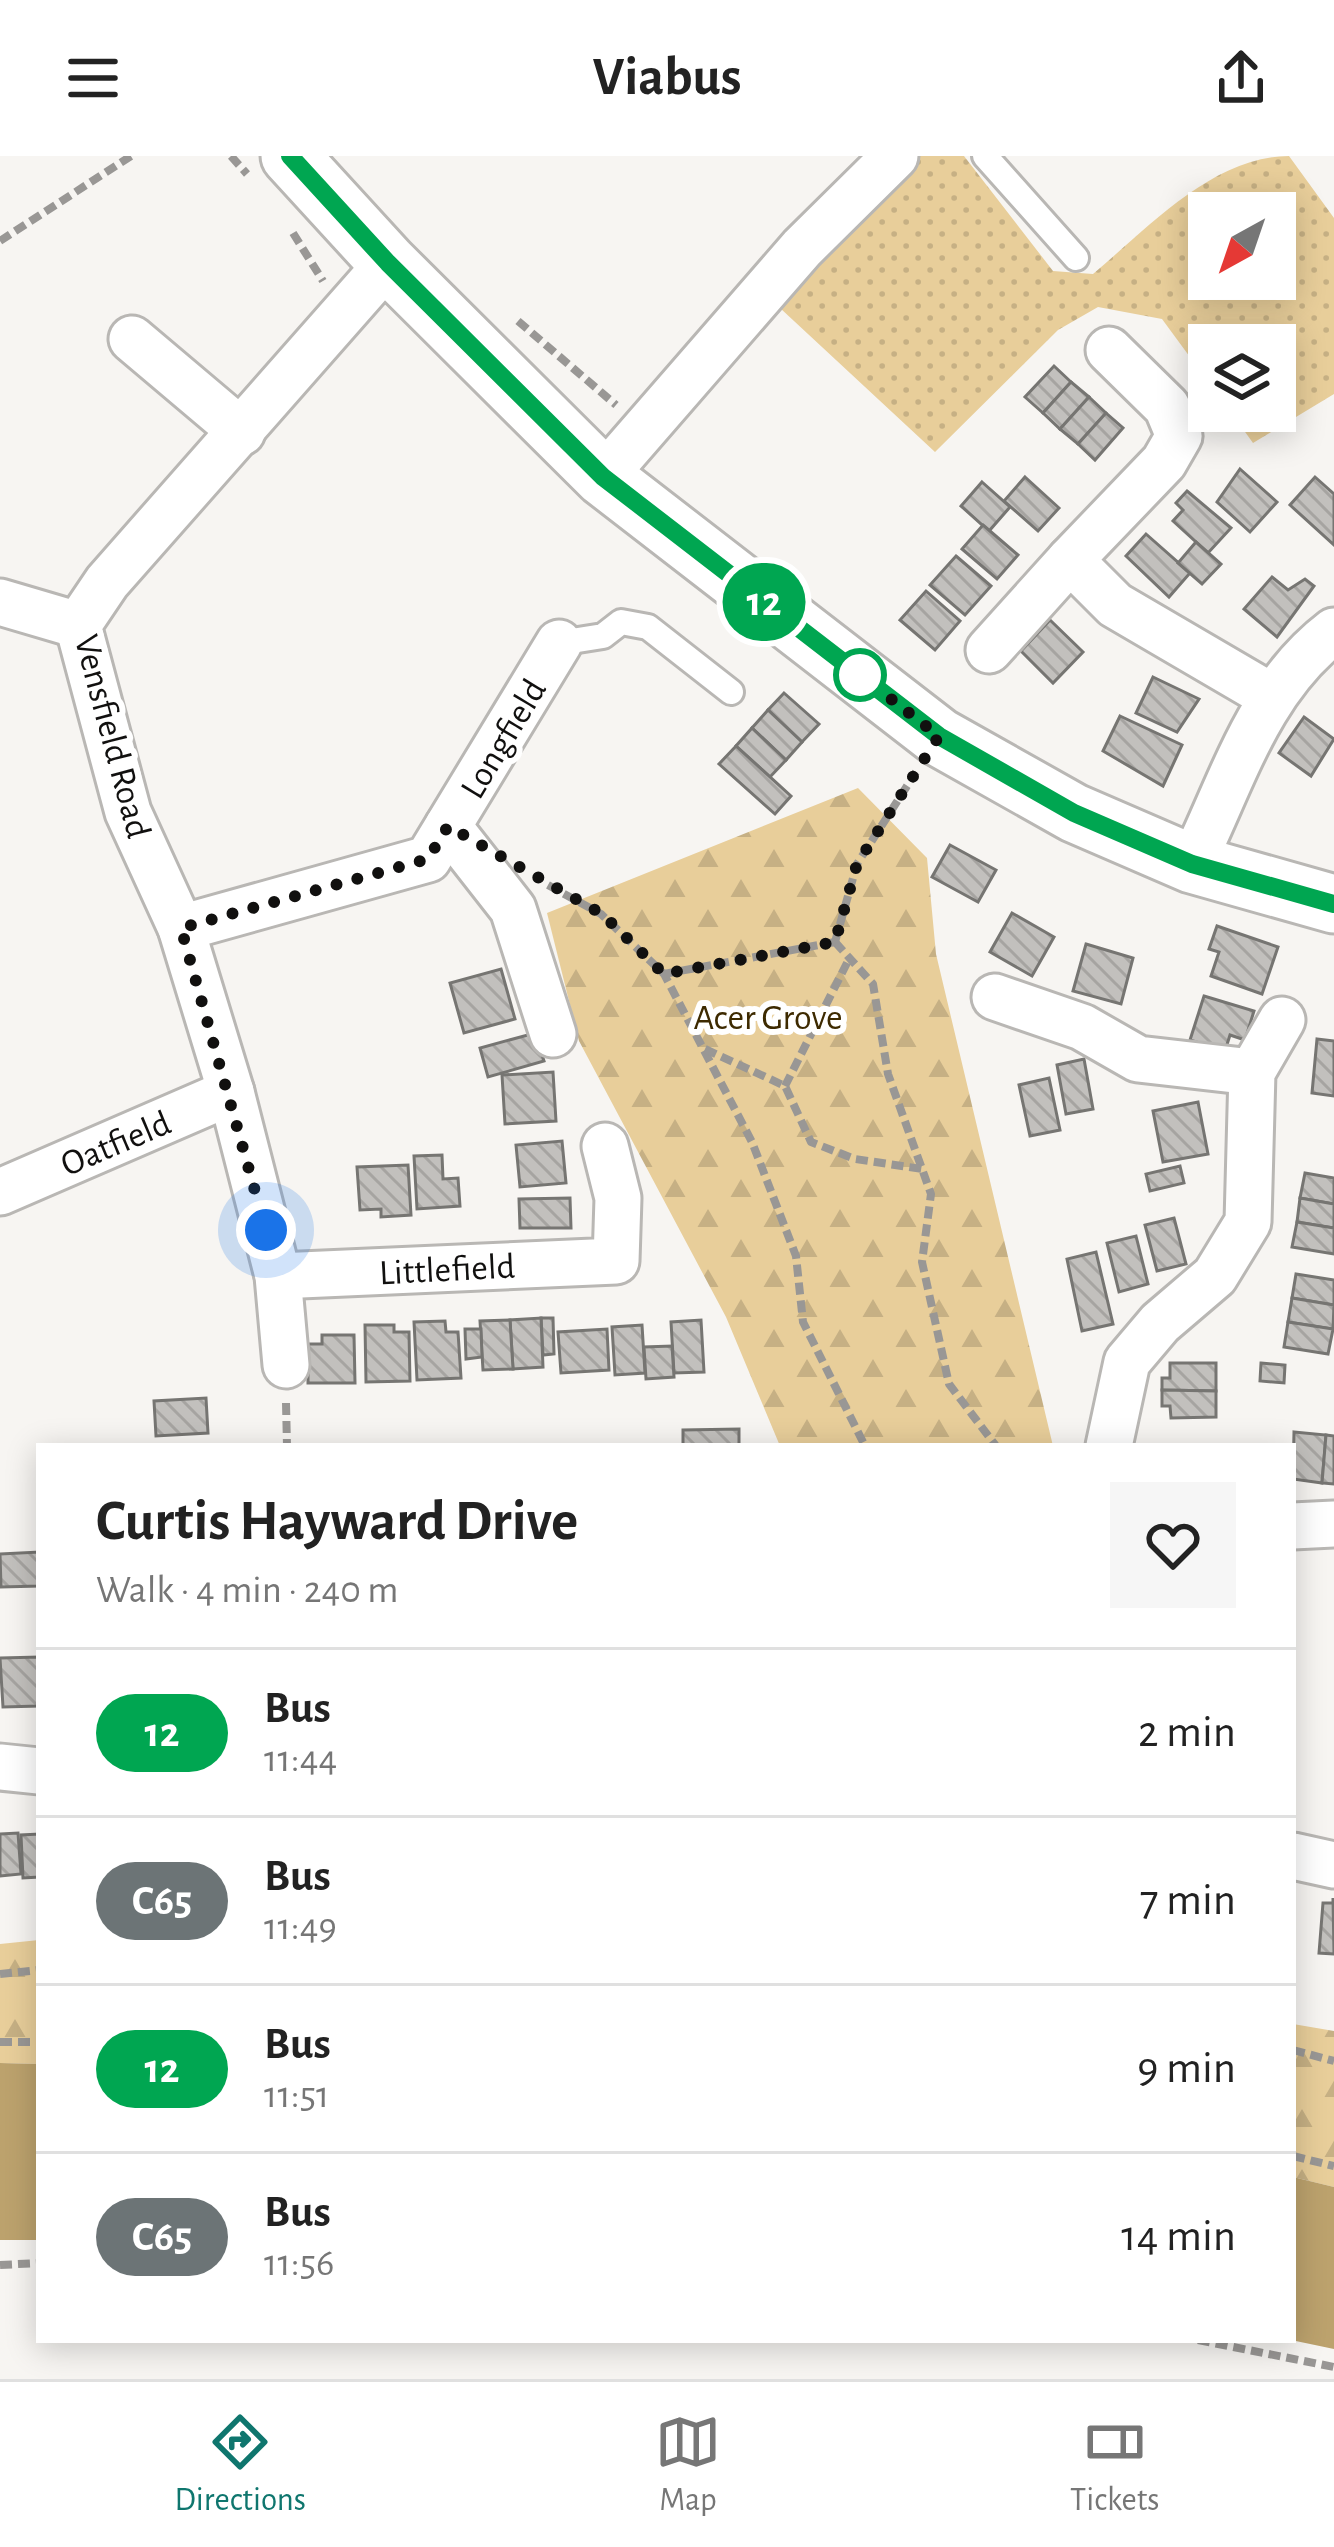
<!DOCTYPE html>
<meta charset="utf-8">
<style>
body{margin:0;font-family:"Alegreya Sans",sans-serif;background:#f6f6f6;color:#222;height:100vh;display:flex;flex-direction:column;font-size:45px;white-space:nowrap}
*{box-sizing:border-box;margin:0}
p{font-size:39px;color:#767676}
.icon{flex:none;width:66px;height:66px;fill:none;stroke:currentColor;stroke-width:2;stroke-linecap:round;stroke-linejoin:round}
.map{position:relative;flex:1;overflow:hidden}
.details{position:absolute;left:36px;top:1287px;width:1260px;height:900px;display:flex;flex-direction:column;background:#fff;border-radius:0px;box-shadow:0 6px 30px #0003}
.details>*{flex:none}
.badge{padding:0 24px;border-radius:39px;font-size:42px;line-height:78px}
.needle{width:78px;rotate:220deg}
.controls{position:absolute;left:1188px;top:36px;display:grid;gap:24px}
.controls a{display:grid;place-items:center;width:108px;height:108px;border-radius:0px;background:#fff;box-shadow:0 6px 30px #0003;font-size:60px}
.you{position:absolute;width:60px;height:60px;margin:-30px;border:9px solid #fff;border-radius:50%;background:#1a73e8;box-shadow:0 0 0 18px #1a73e833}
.map>.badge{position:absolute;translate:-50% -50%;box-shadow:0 0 0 6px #fff}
.round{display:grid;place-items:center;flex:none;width:126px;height:126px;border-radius:0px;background:#f6f6f6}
.overview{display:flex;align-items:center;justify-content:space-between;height:204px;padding:0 60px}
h1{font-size:57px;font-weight:700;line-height:90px}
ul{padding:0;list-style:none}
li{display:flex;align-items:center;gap:36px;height:168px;padding:0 60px;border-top:3px solid #e0e0e0}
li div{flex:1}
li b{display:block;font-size:45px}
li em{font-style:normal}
li .badge{min-width:132px;font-weight:700;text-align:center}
header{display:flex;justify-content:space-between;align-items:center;height:156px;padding:0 60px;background:#fff;font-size:54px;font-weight:700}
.tabs{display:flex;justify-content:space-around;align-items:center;height:168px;border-top:3px solid #e0e0e0;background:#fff;font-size:33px;color:#767676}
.tabs a{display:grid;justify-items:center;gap:6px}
.tabs .selected{color:#0f766e}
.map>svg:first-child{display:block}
.forest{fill:url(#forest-firs)}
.park{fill:url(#park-dots);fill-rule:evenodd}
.water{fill:#bca26d}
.building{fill:url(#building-back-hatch);stroke:#767572;stroke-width:3}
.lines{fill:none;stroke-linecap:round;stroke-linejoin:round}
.service-casing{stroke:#b9b7b4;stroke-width:30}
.minor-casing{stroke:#b9b7b4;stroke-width:51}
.tertiary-casing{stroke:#b9b7b4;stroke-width:63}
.path{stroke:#999795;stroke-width:8;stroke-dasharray:12 6;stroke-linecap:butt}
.service{stroke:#fff;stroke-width:24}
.minor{stroke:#fff;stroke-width:45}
.tertiary{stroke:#fff;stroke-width:57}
.line-casing{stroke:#fff;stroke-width:27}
.line{stroke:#00a651;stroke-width:18}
.walk{stroke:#11100f;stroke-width:12;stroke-dasharray:0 21.6}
.stop-dot{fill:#fff;stroke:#00a651;stroke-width:6}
.labels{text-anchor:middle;stroke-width:12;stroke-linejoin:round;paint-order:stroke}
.street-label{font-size:36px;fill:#11100f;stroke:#fff}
.park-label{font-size:36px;fill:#3d2a00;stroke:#fff}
</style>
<header><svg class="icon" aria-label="menu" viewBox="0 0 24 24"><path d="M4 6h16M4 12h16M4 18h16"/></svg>Viabus<svg class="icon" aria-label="share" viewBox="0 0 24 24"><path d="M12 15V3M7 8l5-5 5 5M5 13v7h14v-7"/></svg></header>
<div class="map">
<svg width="1334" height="2223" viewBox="0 0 1334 2223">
<defs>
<pattern id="forest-firs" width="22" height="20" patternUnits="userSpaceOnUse" patternTransform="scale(3)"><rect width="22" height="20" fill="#e8ce9a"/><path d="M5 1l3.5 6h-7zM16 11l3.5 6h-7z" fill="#c6b084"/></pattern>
<pattern id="park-dots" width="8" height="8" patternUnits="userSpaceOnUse" patternTransform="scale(3)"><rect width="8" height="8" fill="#e8ce9a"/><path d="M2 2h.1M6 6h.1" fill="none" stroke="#c6b084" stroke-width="1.8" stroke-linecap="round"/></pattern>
<pattern id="building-back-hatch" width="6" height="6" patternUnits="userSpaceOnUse" patternTransform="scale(3)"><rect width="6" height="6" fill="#c2c0bd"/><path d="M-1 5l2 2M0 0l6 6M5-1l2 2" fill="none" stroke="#a6a4a1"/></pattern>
</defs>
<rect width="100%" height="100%" fill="#f7f5f2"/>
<!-- forest -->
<g class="forest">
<polygon points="858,632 927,702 936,798 1053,1290 780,1290 726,1161 579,885 547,757"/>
<polygon points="39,1784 39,1908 0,1907 0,1788"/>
<polygon points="1293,1868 1334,1875 1334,2031 1293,2021"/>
</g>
<!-- park -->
<path class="park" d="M888 0H964L1053 115 1093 118C1148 72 1213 0 1289 0L1334 62V238L1253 287 1230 255H1275V189H1209V227L1162 163 1098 151 1058 174 935 296 766 139ZM1209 57H1275V123H1209Z"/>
<!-- water -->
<g class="water">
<polygon points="0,1907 39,1908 39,2084 0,2084"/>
<polygon points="1293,2021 1334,2031 1334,2193 1291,2184"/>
</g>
<!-- building -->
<g class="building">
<polygon points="1054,210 1071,226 1043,257 1025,241"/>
<polygon points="1071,226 1089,241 1060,273 1043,257"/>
<polygon points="1089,241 1106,257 1078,288 1060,273"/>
<polygon points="1106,257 1123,272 1095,304 1078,288"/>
<polygon points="1240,313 1277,346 1250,376 1217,346"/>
<polygon points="1025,321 1059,352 1038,375 1004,345"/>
<polygon points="1315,321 1334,338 1334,389 1290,349"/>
<polygon points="982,326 1010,351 989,375 961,350"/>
<polygon points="1187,335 1231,372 1208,397 1173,365 1183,354 1176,347"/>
<polygon points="983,369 1018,399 997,423 962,393"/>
<polygon points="1146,378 1190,417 1169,441 1126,400"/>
<polygon points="1196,386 1221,408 1202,428 1178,407"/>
<polygon points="956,400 991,430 965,459 930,429"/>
<polygon points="1272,421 1288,434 1305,423 1314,430 1277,481 1244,453"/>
<polygon points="926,435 960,465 935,494 900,464"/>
<polygon points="1050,464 1083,496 1053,527 1021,495"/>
<polygon points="1153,521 1199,543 1177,576 1136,557"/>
<polygon points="784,537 819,568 802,586 768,554"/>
<polygon points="768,554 802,586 786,604 752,572"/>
<polygon points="1120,560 1182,589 1163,630 1103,595"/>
<polygon points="1304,561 1334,583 1311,620 1279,597"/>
<polygon points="752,572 786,604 770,621 736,590"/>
<polygon points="736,590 791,640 775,658 719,608"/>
<polygon points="950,689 996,714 978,746 932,721"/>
<polygon points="1012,757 1054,781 1032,820 990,796"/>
<polygon points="1217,770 1278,791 1262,838 1211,820 1219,796 1209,793"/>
<polygon points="1086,788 1133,802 1121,848 1073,835"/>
<polygon points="501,813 515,863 464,877 450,827"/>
<polygon points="1204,840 1254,855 1245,884 1230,879 1225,895 1190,884"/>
<polygon points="535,877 544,905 488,921 480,892"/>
<polygon points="1317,883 1334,885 1334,940 1312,937"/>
<polygon points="1084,903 1093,953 1066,958 1057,909"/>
<polygon points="553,916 556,965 505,968 502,919"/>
<polygon points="1049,922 1060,974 1030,980 1019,929"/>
<polygon points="1198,946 1208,998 1163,1006 1153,955"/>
<polygon points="562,985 566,1027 520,1031 516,989"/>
<polygon points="442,999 443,1023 458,1022 460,1050 417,1053 414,1000"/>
<polygon points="408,1009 411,1059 381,1061 381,1053 360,1054 357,1011"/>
<polygon points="1180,1010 1184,1027 1150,1035 1146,1018"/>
<polygon points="1305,1017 1334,1022 1334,1048 1300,1042"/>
<polygon points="570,1042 571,1072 520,1072 519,1043"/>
<polygon points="1300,1042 1334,1048 1334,1072 1297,1066"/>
<polygon points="1174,1062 1186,1108 1157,1115 1145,1069"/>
<polygon points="1297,1066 1334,1072 1334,1098 1292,1091"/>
<polygon points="1136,1080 1148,1128 1119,1136 1107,1087"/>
<polygon points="1096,1096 1113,1168 1082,1175 1067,1103"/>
<polygon points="1296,1118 1334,1124 1334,1149 1292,1142"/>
<polygon points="1292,1142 1334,1149 1333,1173 1288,1166"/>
<polygon points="541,1162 553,1162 554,1198 543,1199"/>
<polygon points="541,1162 543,1211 513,1213 510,1164"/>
<polygon points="510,1164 513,1213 483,1214 480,1165"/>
<polygon points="701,1164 704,1216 674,1217 671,1166"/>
<polygon points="445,1165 446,1176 458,1176 461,1222 417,1224 414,1166"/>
<polygon points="1288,1166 1333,1173 1328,1198 1284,1191"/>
<polygon points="365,1169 394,1169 394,1176 409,1176 410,1225 366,1226"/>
<polygon points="642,1169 645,1217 615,1219 612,1171"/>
<polygon points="465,1173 481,1173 482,1201 466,1203"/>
<polygon points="607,1173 609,1214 561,1217 558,1176"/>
<polygon points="322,1179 354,1179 355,1227 308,1227 308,1188 322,1188"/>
<polygon points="672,1190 674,1221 646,1223 644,1191"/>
<polygon points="1170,1207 1216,1207 1216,1235 1162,1234 1162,1222 1170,1222"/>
<polygon points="1261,1207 1285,1209 1284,1227 1260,1225"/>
<polygon points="1162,1234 1216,1235 1216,1261 1171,1262 1170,1250 1162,1250"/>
<polygon points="206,1242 208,1277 156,1280 154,1245"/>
<polygon points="739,1273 739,1290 683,1290 683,1274"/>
<polygon points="1294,1276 1326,1279 1322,1327 1293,1323"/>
<polygon points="1326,1279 1334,1280 1334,1328 1322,1327"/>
<polygon points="39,1396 39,1430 1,1431 0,1398"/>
<polygon points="39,1501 39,1550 3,1551 0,1502"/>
<polygon points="18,1677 21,1718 0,1720 0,1678"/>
<polygon points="39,1678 39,1721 23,1722 21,1679"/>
<polygon points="1333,1742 1334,1798 1319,1797 1323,1747 1333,1747"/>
</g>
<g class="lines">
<!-- service casing -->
<g class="service-casing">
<g id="service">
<polyline points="985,0 1076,102"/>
<polyline points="559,487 603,480 621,466 648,471 731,536"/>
</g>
</g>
<!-- minor casing -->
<g class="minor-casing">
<g id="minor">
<polyline points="132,183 242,276"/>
<polyline points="1109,194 1167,251 1179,280 1164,306 1070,404 1115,449 1269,539"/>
<polyline points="603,321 802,92 895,0"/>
<polyline points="0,446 78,469"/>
<polyline points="989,494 1070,404"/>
<polyline points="448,670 513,753 553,878"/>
<path d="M1192 708C1233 624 1258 533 1334 475"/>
<polyline points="181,772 428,703 559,487"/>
<polyline points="995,841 1082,871 1138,903 1252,916"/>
<polyline points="0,1036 231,936"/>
<polyline points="278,1120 616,1105 618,1042 605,990"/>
<polyline points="286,1209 278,1120 231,936 181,772 128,656 78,469 107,426 388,107"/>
<polyline points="1109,1290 1127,1206 1160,1167 1215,1120 1248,1066 1252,916 1282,864"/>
<polyline points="1293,1370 1334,1368"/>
<polyline points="0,1611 39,1615"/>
<polyline points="1293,1700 1334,1709"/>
</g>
</g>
<!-- tertiary casing -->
<g class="tertiary-casing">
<polyline id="tertiary" points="290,0 388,107 603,321 939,581 1074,657 1192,708 1334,748"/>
</g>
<!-- path -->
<g class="path">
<polyline points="231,0 247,18"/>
<polyline points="293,77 323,125"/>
<polyline points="0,85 131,0"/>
<polyline points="518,165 616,249"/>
<polyline points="548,729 601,758 664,818 752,986 796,1100 803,1166 865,1290"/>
<polyline points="835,786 873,828 888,918 931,1038 922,1106 949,1228 996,1290"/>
<polyline points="835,786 857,708 916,616"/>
<polyline points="664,818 835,786"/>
<polyline points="705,893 785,930 811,986 855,1003 922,1013"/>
<polyline points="785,930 849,803"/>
<polyline points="286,1247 287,1290"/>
<polyline points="0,1818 39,1814"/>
<polyline points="0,1886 39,1886"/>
<polyline points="1293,1894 1334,1905"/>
<polyline points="1293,2000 1334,2010"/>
<polyline points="0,2109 39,2107"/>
<polyline points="1198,2184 1334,2211"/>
</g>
<!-- service -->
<use href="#service" class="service"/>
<!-- minor -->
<use href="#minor" class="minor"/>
<!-- tertiary -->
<use href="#tertiary" class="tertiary"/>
</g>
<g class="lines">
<!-- line casing -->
<g class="line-casing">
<polyline id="line" points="290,0 388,107 603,321 939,580 1074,657 1192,708 1334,748"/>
</g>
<!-- line -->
<use href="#line" class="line"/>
<!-- walk -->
<polyline class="walk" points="266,1074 181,772 428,703 448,670 602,758 664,818 835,786 857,708 939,580 860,519"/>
</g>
<!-- markers -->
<circle class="stop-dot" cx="860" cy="519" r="24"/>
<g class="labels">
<!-- street labels -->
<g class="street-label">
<text transform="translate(114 580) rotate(75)" y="13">Vensfield Road</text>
<text transform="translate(502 582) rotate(-59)" y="13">Longfield</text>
<text transform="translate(115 986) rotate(-23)" y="13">Oatfield</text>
<text transform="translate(447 1112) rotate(-3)" y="13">Littlefield</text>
</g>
<!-- park labels -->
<g class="park-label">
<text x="768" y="873">Acer Grove</text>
</g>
</g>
</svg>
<div class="controls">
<a><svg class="needle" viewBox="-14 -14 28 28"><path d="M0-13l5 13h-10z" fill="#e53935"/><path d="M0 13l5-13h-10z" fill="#767676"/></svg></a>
<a><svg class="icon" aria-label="layers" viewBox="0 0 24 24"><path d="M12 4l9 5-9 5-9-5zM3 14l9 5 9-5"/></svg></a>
</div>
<div class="you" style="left:266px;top:1074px"></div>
<b class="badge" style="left:764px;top:446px;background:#00a651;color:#fff">12</b>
<section class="details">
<div class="overview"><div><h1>Curtis Hayward Drive</h1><p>Walk · 4 min · 240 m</p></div><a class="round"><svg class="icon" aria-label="heart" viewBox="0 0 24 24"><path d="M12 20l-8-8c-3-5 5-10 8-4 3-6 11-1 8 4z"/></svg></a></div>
<ul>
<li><span class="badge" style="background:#00a651;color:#fff">12</span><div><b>Bus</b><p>11:44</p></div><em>2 min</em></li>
<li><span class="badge" style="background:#6c7476;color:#fff">C65</span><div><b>Bus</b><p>11:49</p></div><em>7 min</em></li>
<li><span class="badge" style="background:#00a651;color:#fff">12</span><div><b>Bus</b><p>11:51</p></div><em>9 min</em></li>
<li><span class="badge" style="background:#6c7476;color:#fff">C65</span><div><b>Bus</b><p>11:56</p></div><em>14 min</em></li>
</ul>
</section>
</div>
<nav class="tabs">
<a class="selected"><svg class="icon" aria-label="directions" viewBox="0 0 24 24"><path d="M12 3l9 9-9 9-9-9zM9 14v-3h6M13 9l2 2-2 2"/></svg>Directions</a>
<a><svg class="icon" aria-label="map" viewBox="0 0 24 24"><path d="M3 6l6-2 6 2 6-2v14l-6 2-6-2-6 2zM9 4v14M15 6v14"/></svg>Map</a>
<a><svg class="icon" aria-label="tickets" viewBox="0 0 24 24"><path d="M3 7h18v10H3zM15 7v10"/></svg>Tickets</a>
</nav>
